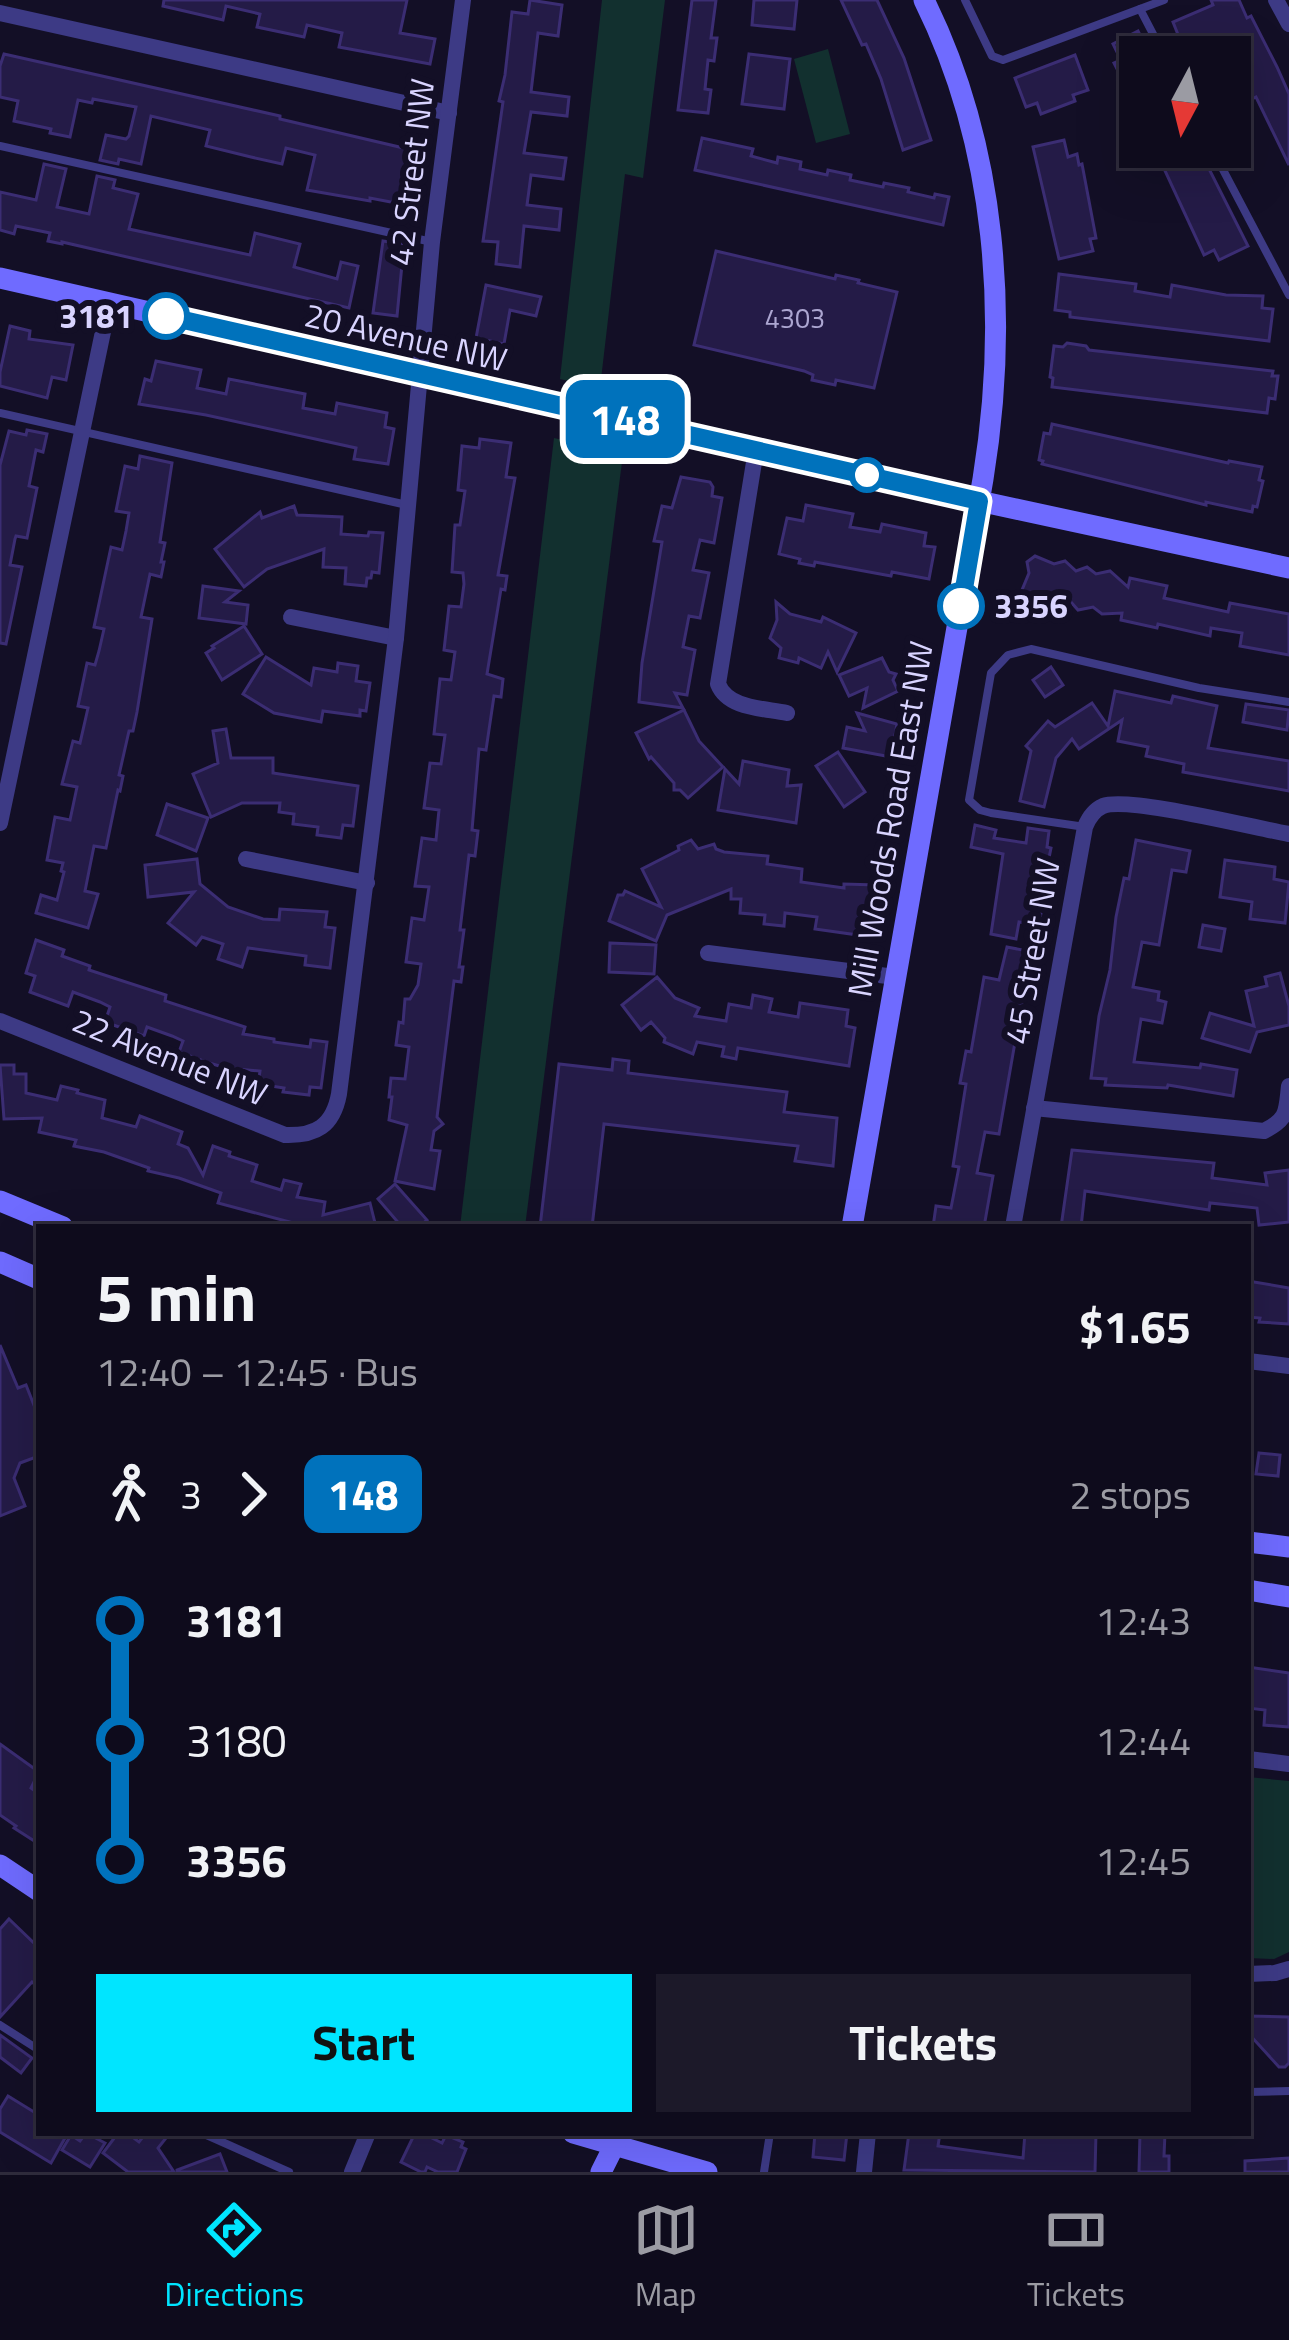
<!DOCTYPE html>
<meta charset="utf-8">
<style>
body{margin:0;font-family:"Titillium Web",sans-serif;background:#1c1929;color:#f1f3f6;height:100vh;display:flex;flex-direction:column;font-size:45px;white-space:nowrap}
*{box-sizing:border-box;margin:0}
p{font-size:39px;color:#9b9ba3}
.icon{flex:none;width:66px;height:66px;fill:none;stroke:currentColor;stroke-width:2;stroke-linecap:round;stroke-linejoin:round}
.map{position:relative;flex:1;overflow:hidden}
.panel{position:absolute;left:36px;top:1224px;width:1215px;height:912px;display:flex;flex-direction:column;background:#0e0b1c;border-radius:0px;box-shadow:0 12px 48px #0002,0 0 0 3px #2e2b3b}
.panel>*{flex:none}
.badge{padding:0 24px;border-radius:18px;font-size:42px;line-height:78px}
.needle{width:78px;rotate:187deg}
.fabs{position:absolute;left:1119px;top:36px;display:grid;gap:24px}
.fabs a{display:grid;place-items:center;width:132px;height:132px;border-radius:0px;background:#0e0b1c;box-shadow:0 12px 48px #0002,0 0 0 3px #2e2b3b;font-size:60px}
.map>.badge{position:absolute;translate:-50% -50%;box-shadow:0 0 0 6px #fff}
.legs{display:flex;align-items:center;gap:18px;height:132px;padding:0 60px;font-size:39px}
.legs p{margin-inline-start:auto}
.headline{display:flex;align-items:center;justify-content:space-between;height:204px;padding:0 60px}
h1{font-size:66px;font-weight:700;line-height:90px}
.primary-button{display:flex;gap:24px;margin-top:auto;padding:24px 60px}
.primary-button a{flex:1;height:138px;border-radius:0px;background:#00e5ff;color:#111;font-size:48px;font-weight:700;line-height:138px;text-align:center}
.primary-button a+a{background:#1c1929;color:#f1f3f6}
ul{padding:0 60px;list-style:none}
li{display:flex;align-items:center;gap:42px;height:120px;font-size:45px}
li i{display:grid;place-items:center;width:18px;height:100%;margin:0 15px;background:currentColor}
li i::after{content:'';width:30px;height:30px;margin:-15px;border:9px solid;border-radius:50%;background:#0e0b1c}
li p{margin-inline-start:auto}
li:first-child i{background:linear-gradient(#0000 50%,currentColor 0)}
li:last-child i{background:linear-gradient(currentColor 50%,#0000 0)}
.dock{display:flex;justify-content:space-around;align-items:center;height:168px;border-top:3px solid #2e2b3b;background:#0e0b1c;font-size:33px;color:#9b9ba3}
.dock a{display:grid;justify-items:center;gap:6px}
.dock .selected{color:#00e5ff}
.map>svg:first-child{display:block}
.green{fill:#12302f}
.building{fill:#241b47;stroke:#3b2d73;stroke-width:3}
.lines{fill:none;stroke-linecap:round;stroke-linejoin:round}
.lane{stroke:#3d3a85;stroke-width:8}
.street{stroke:#3d3a85;stroke-width:16}
.secondary{stroke:#6f6bff;stroke-width:21}
.line-1-casing{stroke:#fff;stroke-width:27}
.line-1{stroke:#0072bc;stroke-width:18}
.stop-1-dot{fill:#fff;stroke:#0072bc;stroke-width:6}
.labels{text-anchor:middle;stroke-width:12;stroke-linejoin:round;paint-order:stroke}
.number-label{font-size:27px;fill:#aca6d1}
.street-label{font-size:33px;fill:#d9d4ff;stroke:#130f26}
.stop-label{font-size:33px;font-weight:bold;fill:#d9d4ff;stroke:#130f26;text-anchor:end}
</style>
<div class="map">
<svg width="1289" height="2172" viewBox="0 0 1289 2172">
<rect width="100%" height="100%" fill="#130f26"/>
<!-- green -->
<g class="green">
<polygon points="602,0 665,0 643,178 625,174 600,388 560,379"/>
<polygon points="828,49 850,134 816,143 794,59"/>
<polygon points="554,438 623,454 525,1227 460,1227"/>
<polygon points="1248,1777 1289,1781 1289,1952 1274,1959 1248,1958"/>
</g>
<!-- building -->
<g class="building">
<polygon points="164,0 407,0 400,33 435,39 430,64 339,47 342,33 307,25 304,37 257,27 260,14 226,6 223,20 163,6"/>
<polygon points="530,0 562,5 558,36 538,33 531,92 569,97 567,116 531,112 524,153 566,158 563,179 531,175 527,205 561,209 559,230 524,226 520,267 496,264 498,242 483,241 503,102 499,101 505,75 512,12 528,14"/>
<polygon points="692,0 716,0 711,38 717,38 714,61 708,60 705,89 711,90 708,113 678,110"/>
<polygon points="754,0 797,0 794,29 752,25"/>
<polygon points="841,0 877,0 904,58 931,140 903,150 881,79 866,44 862,45"/>
<polygon points="1211,0 1239,0 1247,18 1251,16 1277,67 1289,94 1289,165 1256,97 1230,110 1230,86 1248,77 1238,57 1187,57 1173,22 1213,5"/>
<polygon points="1138,31 1151,57 1140,57 1140,114 1114,63 1121,60 1113,44"/>
<polygon points="4,54 280,116 280,119 412,150 406,198 398,196 396,203 370,198 370,201 307,190 315,155 286,148 282,164 251,157 206,146 210,130 151,116 141,164 119,159 118,164 100,160 106,135 126,139 129,136 136,107 93,99 92,103 78,100 70,137 50,133 51,129 14,121 18,101 0,97 0,66"/>
<polygon points="749,54 790,59 784,109 742,104"/>
<polygon points="1075,55 1088,90 1073,95 1075,101 1041,114 1037,103 1026,107 1015,78"/>
<polygon points="702,138 753,149 751,156 777,163 778,157 801,162 800,169 827,175 828,170 851,175 850,180 883,187 884,183 909,188 908,192 934,198 935,194 949,197 943,225 695,170"/>
<polygon points="1064,140 1068,157 1077,154 1079,165 1082,164 1096,238 1090,239 1093,251 1059,259 1033,147"/>
<polygon points="1154,147 1198,147 1248,246 1219,260 1214,250 1204,255"/>
<polygon points="44,164 66,169 57,207 89,214 97,176 115,180 113,188 138,194 129,229 250,255 255,233 300,244 294,267 337,279 341,262 358,266 349,308 62,242 62,244 48,241 50,233 16,226 14,234 0,230 0,192 36,200"/>
<polygon points="383,241 404,244 397,316 373,313"/>
<polygon points="716,251 835,279 836,275 859,280 858,283 897,292 874,388 836,380 835,385 812,380 813,375 804,371 694,345"/>
<polygon points="1059,274 1136,284 1135,291 1170,297 1172,285 1226,295 1263,296 1262,308 1273,309 1269,341 1070,317 1070,312 1055,310"/>
<polygon points="486,285 541,297 536,316 510,310 504,344 476,338"/>
<polygon points="10,326 30,331 29,339 73,345 66,380 52,377 47,398 0,386 0,372"/>
<polygon points="1067,343 1086,346 1089,350 1273,371 1272,376 1278,376 1275,399 1269,398 1267,413 1052,387 1053,378 1050,377 1054,346 1063,347"/>
<polygon points="156,361 201,370 197,388 226,394 229,379 305,394 303,408 335,414 337,403 387,413 385,427 394,429 388,464 354,459 356,448 206,415 139,404 145,379 151,381"/>
<polygon points="1052,424 1228,463 1229,461 1262,467 1259,480 1263,481 1257,507 1253,506 1252,512 1206,502 1206,505 1042,464 1043,461 1039,460 1044,433 1050,434"/>
<polygon points="27,430 47,434 43,452 36,450 29,486 37,488 27,538 16,536 15,539 10,565 22,567 6,644 0,643 0,465 9,431 26,435"/>
<polygon points="480,439 511,443 506,477 515,478 498,575 507,576 505,590 501,589 487,674 503,679 501,697 494,696 486,750 479,749 472,830 478,831 475,856 469,855 460,930 464,930 459,967 463,967 461,982 454,981 437,1117 443,1124 434,1131 431,1150 440,1151 434,1189 395,1181 407,1125 389,1120 392,1097 389,1097 391,1078 405,1079 409,1047 396,1045 399,1022 403,1023 405,999 410,999 418,985 421,964 406,962 412,918 424,920 429,887 415,886 422,838 436,840 439,810 424,808 430,763 441,764 445,735 434,734 440,679 451,680 455,652 444,650 449,606 461,607 464,584 463,573 452,572 455,525 460,525 465,491 458,490 462,446 479,448"/>
<polygon points="140,456 172,463 160,542 165,543 161,562 164,562 161,577 150,574 141,617 152,619 137,712 133,731 129,731 119,775 123,776 120,791 118,790 106,848 94,846 85,891 98,894 88,928 36,913 41,895 57,900 64,872 61,871 63,863 47,860 55,817 70,820 77,787 62,784 73,741 80,743 88,708 78,706 87,663 95,665 99,651 104,629 94,627 111,547 122,550 126,531 129,513 116,511 125,466 138,469"/>
<polygon points="681,477 710,482 713,487 712,496 722,498 714,543 700,540 693,570 709,573 700,618 689,616 683,647 695,650 687,695 675,693 683,708 639,702 642,663 662,542 654,541 662,506 672,508"/>
<polygon points="806,505 853,514 850,527 880,532 882,524 926,533 924,546 935,547 929,579 892,572 891,576 815,562 814,566 799,563 800,559 779,554 787,518 803,521"/>
<polygon points="294,506 297,515 342,517 341,534 368,536 369,532 383,533 379,573 372,572 371,578 367,578 366,586 345,584 346,568 323,567 324,549 267,569 244,587 215,549 260,512 262,518"/>
<polygon points="1035,556 1054,564 1065,561 1076,571 1087,567 1096,574 1110,571 1128,587 1130,578 1167,586 1164,598 1228,612 1230,603 1289,614 1289,655 1240,646 1242,633 1211,628 1210,636 1158,624 1157,628 1121,620 1122,613 1102,614 1093,607 1078,610 1070,601 1057,604 1037,596 1030,600 1027,599 1022,590 1029,573 1027,562"/>
<polygon points="203,586 239,591 225,602 248,605 246,624 199,618"/>
<polygon points="776,602 790,614 821,622 823,617 856,633 837,672 828,652 821,668 799,658 798,663 779,658 781,648 770,638 777,620"/>
<polygon points="244,626 262,654 222,680 206,653 214,648 212,646"/>
<polygon points="266,657 311,685 314,668 337,672 338,663 358,666 356,681 370,683 366,711 360,710 360,716 323,711 321,722 274,713 243,694"/>
<polygon points="882,658 889,672 896,674 893,680 898,691 863,708 867,688 849,696 839,675"/>
<polygon points="1051,667 1063,685 1045,697 1033,680"/>
<polygon points="1115,691 1171,703 1173,696 1217,706 1208,748 1289,761 1289,791 1183,772 1184,764 1146,756 1148,747 1118,741 1122,720 1079,749 1072,739 1056,758 1044,807 1020,801 1031,751 1026,746 1048,721 1055,727 1092,703 1108,726"/>
<polygon points="1246,704 1289,710 1287,730 1243,722"/>
<polygon points="684,710 699,741 723,767 688,798 680,790 674,790 674,783 651,757 649,759 636,733"/>
<polygon points="857,713 897,724 891,757 843,748 847,727 865,731"/>
<polygon points="226,729 231,758 273,758 273,773 358,786 353,826 343,825 341,838 317,835 318,827 293,824 294,814 279,812 280,803 242,803 211,817 193,774 218,763 213,731"/>
<polygon points="838,752 865,792 844,807 816,766"/>
<polygon points="743,761 789,770 787,786 801,785 796,823 718,810 725,769 739,784"/>
<polygon points="167,804 208,818 196,851 157,835"/>
<polygon points="975,825 996,830 994,838 1026,843 1028,828 1049,831 1047,847 1051,848 1039,907 1042,907 1039,925 1019,922 1016,939 991,934 1003,854 971,847"/>
<polygon points="691,840 698,849 714,844 716,849 724,852 768,856 767,864 802,869 801,882 844,888 844,884 876,885 871,923 863,922 858,935 815,929 817,917 785,913 784,926 764,924 765,915 740,913 741,899 731,899 731,889 667,915 656,941 609,921 618,895 623,895 625,891 661,907 642,869 679,850 678,846"/>
<polygon points="1136,840 1190,851 1186,872 1172,870 1159,945 1142,942 1133,987 1159,992 1158,1000 1166,1002 1162,1023 1141,1019 1134,1062 1200,1068 1201,1064 1237,1070 1233,1096 1168,1085 1167,1088 1105,1085 1106,1079 1091,1078 1099,1016 1110,970 1116,917 1124,878 1129,879"/>
<polygon points="197,859 200,884 228,907 263,919 279,920 280,909 327,912 325,927 335,928 330,968 305,965 306,956 248,948 242,967 218,959 223,944 202,937 196,945 168,923 194,892 148,897 145,865"/>
<polygon points="1225,860 1275,867 1274,879 1289,882 1285,923 1250,919 1252,902 1220,897"/>
<polygon points="1203,925 1225,929 1221,951 1199,947"/>
<polygon points="36,940 64,950 62,956 90,966 89,970 166,995 165,1001 245,1027 243,1034 274,1039 274,1042 310,1047 311,1040 327,1042 321,1088 310,1087 309,1095 283,1092 284,1088 258,1084 260,1071 226,1068 206,1062 179,1052 183,1041 172,1036 147,1027 144,1036 105,1022 110,1007 100,1002 73,992 68,1006 30,992 35,976 26,973"/>
<polygon points="610,943 656,945 654,974 609,972"/>
<polygon points="1007,947 1033,952 1032,965 1029,980 1026,979 999,1134 985,1132 977,1173 993,1176 984,1227 933,1227 936,1206 951,1208 959,1167 953,1166 966,1084 960,1083 966,1051 971,1052 984,977 999,980"/>
<polygon points="1280,973 1289,1006 1289,1025 1257,1032 1250,1052 1202,1038 1210,1013 1254,1026 1246,991 1267,986 1265,977"/>
<polygon points="657,977 675,998 699,1008 695,1016 726,1021 729,1004 751,1008 753,995 772,999 769,1012 798,1017 800,1003 848,1010 846,1026 855,1028 849,1066 738,1048 736,1059 722,1056 724,1047 697,1042 693,1054 664,1042 665,1038 651,1022 641,1030 622,1005"/>
<polygon points="613,1059 629,1061 628,1073 787,1092 784,1112 837,1118 833,1166 795,1161 798,1146 604,1124 592,1227 540,1227 559,1064 612,1070"/>
<polygon points="0,1065 14,1065 14,1074 26,1074 26,1093 57,1100 61,1086 78,1090 77,1093 105,1100 102,1118 136,1127 140,1116 182,1132 178,1144 188,1148 203,1175 213,1146 230,1152 229,1156 257,1165 252,1181 281,1190 284,1180 301,1184 297,1197 325,1202 323,1215 370,1203 376,1227 297,1227 297,1224 218,1203 221,1193 179,1178 148,1171 149,1168 104,1152 74,1146 76,1140 39,1132 42,1118 4,1119"/>
<polygon points="1072,1150 1214,1163 1212,1178 1267,1185 1265,1173 1289,1170 1289,1222 1259,1225 1257,1208 1210,1203 1209,1210 1085,1191 1081,1227 1061,1227"/>
<polygon points="395,1184 427,1220 419,1227 402,1227 378,1199"/>
<polygon points="1248,1281 1289,1288 1289,1324 1259,1322 1260,1318 1248,1317"/>
<polygon points="0,1345 18,1388 26,1385 39,1418 39,1456 20,1463 14,1478 25,1506 0,1516"/>
<polygon points="1259,1453 1280,1455 1278,1476 1256,1474"/>
<polygon points="1248,1667 1289,1673 1289,1727 1264,1725 1265,1710 1248,1708"/>
<polygon points="0,1744 39,1772 31,1788 39,1794 39,1844 14,1828 16,1826 0,1815"/>
<polygon points="9,1919 39,1948 39,1987 32,1982 0,2017 0,1929"/>
<polygon points="1248,2016 1289,2017 1289,2063 1285,2067 1279,2067 1248,2033"/>
<polygon points="0,2035 32,2058 21,2073 0,2057"/>
<polygon points="8,2096 39,2115 39,2133 56,2133 65,2138 51,2163 0,2132 0,2109"/>
<polygon points="86,2133 105,2143 90,2167 62,2150 71,2135 80,2141"/>
<polygon points="118,2133 127,2133 139,2142 146,2133 170,2133 158,2148 174,2172 128,2172 103,2153"/>
<polygon points="415,2133 422,2133 442,2143 446,2135 463,2142 461,2147 466,2149 457,2172 438,2172 427,2167 425,2172 421,2172 401,2162"/>
<polygon points="815,2133 847,2133 844,2160 813,2157"/>
<polygon points="909,2133 940,2133 938,2146 1023,2158 1025,2133 1096,2133 1095,2172 904,2170"/>
<polygon points="1140,2133 1165,2133 1164,2156 1169,2156 1169,2172 1139,2172"/>
<polygon points="220,2154 227,2172 177,2172 177,2170"/>
<polygon points="1289,2158 1289,2172 1245,2172 1245,2161"/>
</g>
<g class="lines">
<!-- lane -->
<g class="lane">
<polyline points="965,0 992,56 1003,60 1164,0"/>
<polyline points="1140,9 1165,57"/>
<polyline points="0,146 432,242"/>
<polyline points="1211,147 1289,295"/>
<polyline points="0,413 407,505"/>
<polyline points="1085,827 991,813 980,810 969,800 991,673 1008,655 1031,649 1199,688 1289,702"/>
<polyline points="0,2025 39,2050"/>
<polyline points="1248,2092 1289,2091"/>
<polyline points="202,2133 289,2172"/>
<polyline points="764,2172 770,2133"/>
</g>
<!-- street -->
<g class="street">
<polyline points="1276,0 1289,24"/>
<polyline points="0,13 449,113"/>
<path d="M756 450 718 684C728 709 763 708 787 713"/>
<polyline points="291,617 396,638"/>
<polyline points="0,823 109,303"/>
<polyline points="246,859 367,883"/>
<polyline points="708,953 895,977"/>
<path d="M0 1021 285 1135C316 1136 333 1126 339 1094L396 638 432 242 463 0"/>
<path d="M1034 1108 1264 1131C1288 1119 1286 1112 1289 1086"/>
<path d="M1013 1227 1085 827C1089 817 1094 810 1103 806 1128 796 1255 828 1289 834"/>
<polyline points="1248,1361 1289,1366"/>
<polyline points="1248,1759 1289,1764"/>
<polyline points="1248,1974 1275,1973 1289,1969"/>
<polyline points="352,2172 368,2133"/>
<polyline points="864,2172 868,2133"/>
</g>
<!-- secondary -->
<g class="secondary">
<polyline points="0,278 979,501 1289,568"/>
<polyline points="0,1201 63,1227"/>
<path d="M852 1227 983 479C1009 319 997 147 924 0"/>
<polyline points="0,1262 39,1279"/>
<polyline points="1248,1542 1289,1547"/>
<polyline points="1248,1590 1289,1597"/>
<polyline points="0,1865 39,1891"/>
<polyline points="573,2133 707,2172"/>
<polyline points="601,2172 620,2134"/>
</g>
</g>
<g class="lines">
<!-- line-1 casing -->
<g class="line-1-casing">
<polyline id="line-1" points="166,316 979,501 961,606"/>
</g>
<!-- line-1 -->
<use href="#line-1" class="line-1"/>
</g>
<!-- markers -->
<g class="stop-1-dot">
<circle cx="166" cy="316" r="21"/>
<circle cx="867" cy="475" r="15"/>
<circle cx="961" cy="606" r="21"/>
</g>
<g class="labels">
<!-- number labels -->
<g class="number-label">
<text x="795" y="328">4303</text>
</g>
<!-- street labels -->
<g class="street-label">
<text transform="translate(411 172) rotate(-83)" y="12">42 Street NW</text>
<text transform="translate(406 337) rotate(13)" y="12">20 Avenue NW</text>
<text transform="translate(890 819) rotate(-80)" y="12">Mill Woods Road East NW</text>
<text transform="translate(1032 951) rotate(-80)" y="12">45 Street NW</text>
<text transform="translate(170 1057) rotate(22)" y="12">22 Avenue NW</text>
</g>
<!-- stop labels -->
<g class="stop-label">
<text x="133" y="328">3181</text>
<text x="994" y="618" text-anchor="start">3356</text>
</g>
</g>
</svg>
<div class="fabs">
<a><svg class="needle" viewBox="-14 -14 28 28"><path d="M0-13l5 13h-10z" fill="#e53935"/><path d="M0 13l5-13h-10z" fill="#9b9ba3"/></svg></a>
</div>
<b class="badge" style="left:625px;top:419px;background:#0072bc;color:#fff">148</b>
<section class="panel">
<div class="headline"><div><h1>5 min</h1><p>12:40 – 12:45 · Bus</p></div><b>$1.65</b></div>
<div class="legs"><svg class="icon" aria-label="walk" viewBox="0 0 24 24"><circle cx="13" cy="4" r="2"/><path d="M13 8l-2 6 4 7M11 14l-3 7M7 12l3-4h3l4 4"/></svg>3<svg class="icon" aria-label="forward" viewBox="0 0 24 24"><path d="M9 5l7 7-7 7"/></svg><b class="badge" style="background:#0072bc;color:#fff">148</b><p>2 stops</p></div>
<ul>
<li><i style="color:#0072bc"></i><b>3181</b><p>12:43</p></li>
<li><i style="color:#0072bc"></i><span>3180</span><p>12:44</p></li>
<li><i style="color:#0072bc"></i><b>3356</b><p>12:45</p></li>
</ul>
<div class="primary-button"><a>Start</a><a>Tickets</a></div>
</section>
</div>
<nav class="dock">
<a class="selected"><svg class="icon" aria-label="directions" viewBox="0 0 24 24"><path d="M12 3l9 9-9 9-9-9zM9 14v-3h6M13 9l2 2-2 2"/></svg>Directions</a>
<a><svg class="icon" aria-label="map" viewBox="0 0 24 24"><path d="M3 6l6-2 6 2 6-2v14l-6 2-6-2-6 2zM9 4v14M15 6v14"/></svg>Map</a>
<a><svg class="icon" aria-label="tickets" viewBox="0 0 24 24"><path d="M3 7h18v10H3zM15 7v10"/></svg>Tickets</a>
</nav>
